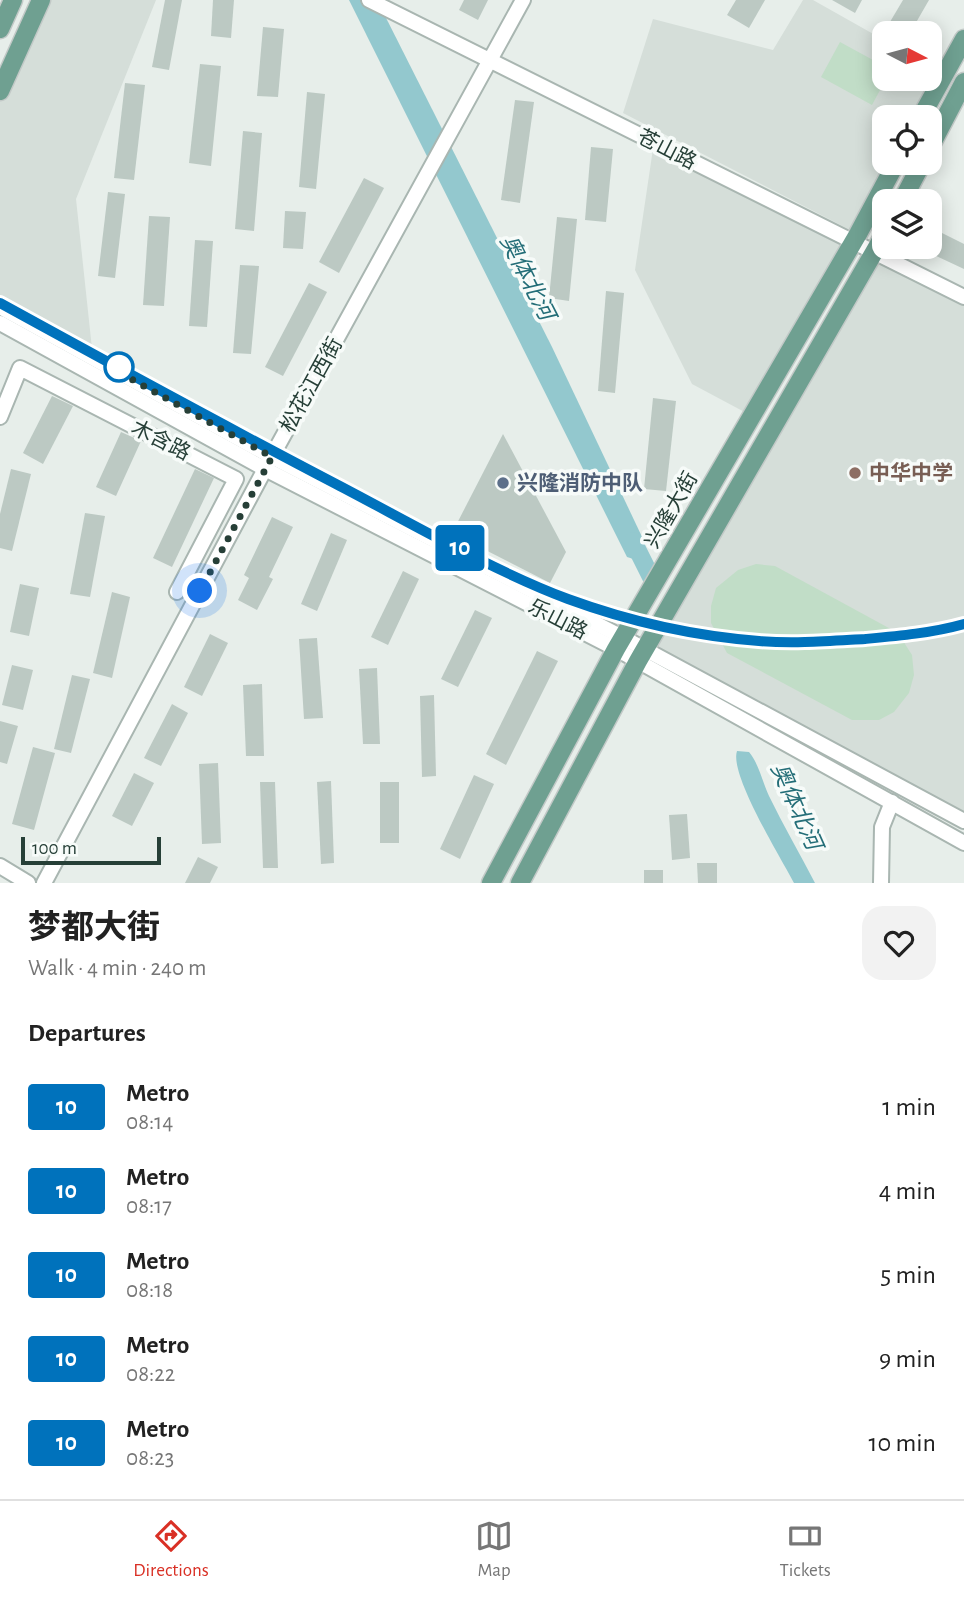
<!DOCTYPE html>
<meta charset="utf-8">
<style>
body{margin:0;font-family:"Alegreya Sans","Noto Sans SC",sans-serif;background:#f2f2f2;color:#222;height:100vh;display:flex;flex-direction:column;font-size:26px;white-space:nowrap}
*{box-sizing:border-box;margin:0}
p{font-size:23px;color:#767676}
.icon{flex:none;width:38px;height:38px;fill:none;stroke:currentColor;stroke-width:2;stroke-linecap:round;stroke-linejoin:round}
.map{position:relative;height:883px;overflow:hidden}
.side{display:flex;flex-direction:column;background:#fff;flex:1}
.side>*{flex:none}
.badge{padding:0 14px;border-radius:5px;font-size:24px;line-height:46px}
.needle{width:46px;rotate:96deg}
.fabs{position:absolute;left:872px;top:21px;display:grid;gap:14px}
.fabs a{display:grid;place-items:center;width:70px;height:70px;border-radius:14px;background:#fff;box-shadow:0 4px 18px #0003;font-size:35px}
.scale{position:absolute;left:21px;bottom:18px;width:140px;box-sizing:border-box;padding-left:7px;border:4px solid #263f37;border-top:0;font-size:19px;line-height:24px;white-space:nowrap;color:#263f37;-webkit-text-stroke:5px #f7fbf9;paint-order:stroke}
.you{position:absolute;width:35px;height:35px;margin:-18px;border:5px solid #fff;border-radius:50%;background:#1a73e8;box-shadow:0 0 0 10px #1a73e833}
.map>.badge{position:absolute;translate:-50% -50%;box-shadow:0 0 0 4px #fff}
h2{padding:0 28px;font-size:26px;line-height:63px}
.round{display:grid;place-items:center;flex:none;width:74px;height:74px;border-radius:21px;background:#f2f2f2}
.summary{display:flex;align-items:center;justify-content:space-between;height:119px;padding:0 28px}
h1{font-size:33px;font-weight:700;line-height:52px}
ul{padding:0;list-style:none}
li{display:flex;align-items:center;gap:21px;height:84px;padding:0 28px}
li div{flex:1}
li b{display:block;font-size:26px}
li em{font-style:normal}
li .badge{min-width:77px;font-weight:700;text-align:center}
.dock{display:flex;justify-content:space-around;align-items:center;height:98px;border-top:2px solid #e0e0e0;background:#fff;font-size:19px;color:#767676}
.dock a{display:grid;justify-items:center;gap:4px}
.dock .current{color:#d93025}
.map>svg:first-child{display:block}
.built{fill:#d5ded9}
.green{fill:#c1ddc7}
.water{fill:#93c8ce}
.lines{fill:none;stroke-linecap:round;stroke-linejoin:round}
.river{stroke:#93c8ce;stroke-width:18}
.building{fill:#bcc9c3}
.minor-casing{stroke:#a9b6b1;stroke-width:18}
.major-casing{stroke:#c2c9c7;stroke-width:21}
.minor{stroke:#fff;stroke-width:14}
.major{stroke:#6fa091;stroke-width:18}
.line-casing{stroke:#fff;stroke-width:16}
.line{stroke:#0072bc;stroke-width:10}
.walk{stroke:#263f37;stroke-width:7;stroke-dasharray:0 12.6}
.stop-dot{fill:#fff;stroke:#0072bc;stroke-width:3.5}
.education-dot{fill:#8d6e63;stroke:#f7fbf9;stroke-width:2.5}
.service-dot{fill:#5c6f8a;stroke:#f7fbf9;stroke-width:2.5}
.labels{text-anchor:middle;stroke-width:7;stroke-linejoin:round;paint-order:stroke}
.street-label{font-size:21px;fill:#263f37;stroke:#f7fbf9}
.education-label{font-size:21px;font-weight:bold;fill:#785e54;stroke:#f7fbf9;text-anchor:start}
.service-label{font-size:21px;font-weight:bold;fill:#4e5e75;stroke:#f7fbf9;text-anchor:start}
.water-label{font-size:23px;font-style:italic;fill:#246e78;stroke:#f7fbf9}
</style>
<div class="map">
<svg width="964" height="883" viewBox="0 0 964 883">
<rect width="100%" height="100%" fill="#e7eeea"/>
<!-- built -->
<g class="built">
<polygon points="41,0 156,0 76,199 93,358 0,307 0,91"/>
<polygon points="803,0 813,0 884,40 884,79 929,79 929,66 945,75 921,117 884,117 884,163 896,163 858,234 623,113 653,19 773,50"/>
<polygon points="654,142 853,242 752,416 692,384 635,270"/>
<polygon points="874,252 964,297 964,821 643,649"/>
</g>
<!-- green -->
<g class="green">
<polygon points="840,42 884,66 884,79 886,79 872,105 821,77"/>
<polygon points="756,564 775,566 898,633 912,655 914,675 909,693 894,712 879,720 852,720 727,653 711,623 711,606 716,588 738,570"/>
</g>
<!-- water -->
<g class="water">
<polygon points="349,0 377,0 552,347 644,541 643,562 627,557"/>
<path d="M737 751 749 752C759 764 762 781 769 796 783 825 800 854 815 883H794C781 858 729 774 737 751Z"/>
</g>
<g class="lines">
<!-- river -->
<polyline class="river" points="633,541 651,577"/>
</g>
<!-- building -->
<g class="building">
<polygon points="165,0 182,0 169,70 152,67"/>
<polygon points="213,0 234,0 231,38 211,36"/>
<polygon points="464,0 488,0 478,20 459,10"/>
<polygon points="736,0 765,0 749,28 727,15"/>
<polygon points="832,0 862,0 855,13"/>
<polygon points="903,0 929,0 910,33 899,33 887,27"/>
<polygon points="263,27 284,29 278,97 257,96"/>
<polygon points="200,64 221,66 211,166 189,163"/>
<polygon points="125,83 145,85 134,180 114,178"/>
<polygon points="307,92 325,94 316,189 299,187"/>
<polygon points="515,100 534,102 520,203 501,200"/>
<polygon points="243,131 262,133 254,231 235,229"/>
<polygon points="591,147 613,149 606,222 585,220"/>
<polygon points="364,178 384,188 339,273 319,262"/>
<polygon points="108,192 125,194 115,278 98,276"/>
<polygon points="285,211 306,212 303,249 283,248"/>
<polygon points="149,216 170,217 164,306 143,305"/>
<polygon points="557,217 577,219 569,301 549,298"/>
<polygon points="932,228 964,244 964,269 917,247 929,247 929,233"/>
<polygon points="195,240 213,241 207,327 189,326"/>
<polygon points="240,265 259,266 251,354 233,353"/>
<polygon points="309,283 327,292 283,376 265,367"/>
<polygon points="606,291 624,293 615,393 598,391"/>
<polygon points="52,396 73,406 43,464 23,453"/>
<polygon points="653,398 676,401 666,491 644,489"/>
<polygon points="121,432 141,441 116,496 96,487"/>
<polygon points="503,434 566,552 550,583 452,533"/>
<polygon points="11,469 31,474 12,551 0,548 0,514"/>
<polygon points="195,469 214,478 172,567 153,558"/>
<polygon points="85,513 105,516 90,597 70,594"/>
<polygon points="272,517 293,527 269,577 273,579 257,610 238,600 249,578 244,575"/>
<polygon points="331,533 347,540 317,611 301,604"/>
<polygon points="403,571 419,579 388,645 371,637"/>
<polygon points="20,584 39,588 29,636 10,632"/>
<polygon points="112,592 130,597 112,678 93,673"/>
<polygon points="475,610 492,618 458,687 441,679"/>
<polygon points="210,634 228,643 202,696 184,687"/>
<polygon points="317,638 323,718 304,719 299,639"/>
<polygon points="537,651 558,661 506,765 486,754"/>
<polygon points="12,665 33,670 23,710 2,705"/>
<polygon points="377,668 380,744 363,744 359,669"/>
<polygon points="72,675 90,679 71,753 54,749"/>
<polygon points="262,684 264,756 246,756 243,685"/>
<polygon points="434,695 436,776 422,777 420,696"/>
<polygon points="172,704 188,713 161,766 144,758"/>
<polygon points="0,721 18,726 7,764 0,762"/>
<polygon points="33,747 55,753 34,830 12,824"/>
<polygon points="218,763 221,843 202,844 199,764"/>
<polygon points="134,773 154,783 132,826 112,816"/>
<polygon points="474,775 494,784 460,859 440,849"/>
<polygon points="331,781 334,863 321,864 317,782"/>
<polygon points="260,782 275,782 278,868 263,868"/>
<rect x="380" y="782" width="19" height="61"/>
<polygon points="687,814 690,858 672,860 669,815"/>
<polygon points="198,857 218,867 210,883 185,883"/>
<polygon points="697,863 717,863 717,883 698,883"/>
<rect x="644" y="870" width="19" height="13"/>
</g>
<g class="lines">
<!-- minor casing -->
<g class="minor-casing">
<g id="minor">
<polyline points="369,0 964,297"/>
<polyline points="0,307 272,457 624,638 964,821"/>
<polyline points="0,323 265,469 616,649 964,843"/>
<polyline points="0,417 20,368 236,479 177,592"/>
<polyline points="0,866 28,883"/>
<polyline points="44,883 265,469 523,0"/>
<polyline points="881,883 882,827 892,802"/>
</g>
</g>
<!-- major casing -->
<g class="major-casing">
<g id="major">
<polyline points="0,29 13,0"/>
<polyline points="0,91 41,0"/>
<polyline points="921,117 964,39"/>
<polyline points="929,149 964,82"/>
<polyline points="902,201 922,163"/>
<polyline points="491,883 616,649 858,234 896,163"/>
<polyline points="520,883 638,661 884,235"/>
</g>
</g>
<!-- minor -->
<use href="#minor" class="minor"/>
<!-- major -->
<use href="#major" class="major"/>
</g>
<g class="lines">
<!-- line casing -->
<g class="line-casing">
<path id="line" d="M0 303C111 364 223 425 336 484 409 522 491 570 568 599 628 621 695 636 759 641 794 644 830 641 865 639 898 636 932 633 964 624"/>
</g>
<!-- line -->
<use href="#line" class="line"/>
<!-- walk -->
<polyline class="walk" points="119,367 115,370 272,457 200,591"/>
</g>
<!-- markers -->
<circle class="stop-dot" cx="119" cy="367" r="14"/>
<circle class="education-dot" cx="855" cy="473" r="7"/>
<circle class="service-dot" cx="503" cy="483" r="7"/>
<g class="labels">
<!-- street labels -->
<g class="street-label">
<text transform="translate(667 149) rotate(27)" y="7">苍山路</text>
<text transform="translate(311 385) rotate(-61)" y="7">松花江西街</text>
<text transform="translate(161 440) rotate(27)" y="7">木含路</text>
<text transform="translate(671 510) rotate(-60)" y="7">兴隆大街</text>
<text transform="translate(558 619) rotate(27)" y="7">乐山路</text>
</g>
<!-- education labels -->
<g class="education-label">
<text x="869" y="480">中华中学</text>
</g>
<!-- service labels -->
<g class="service-label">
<text x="517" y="490">兴隆消防中队</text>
</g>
<!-- water labels -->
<g class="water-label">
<text transform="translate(528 277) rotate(63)" y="8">奥体北河</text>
<text transform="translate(797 806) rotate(66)" y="8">奥体北河</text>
</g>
</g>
</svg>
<div class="fabs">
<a><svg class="needle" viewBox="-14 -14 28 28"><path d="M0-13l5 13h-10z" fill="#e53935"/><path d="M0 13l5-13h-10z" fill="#767676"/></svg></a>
<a><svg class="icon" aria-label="locate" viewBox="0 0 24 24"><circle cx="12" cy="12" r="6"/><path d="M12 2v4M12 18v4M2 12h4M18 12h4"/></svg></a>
<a><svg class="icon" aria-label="layers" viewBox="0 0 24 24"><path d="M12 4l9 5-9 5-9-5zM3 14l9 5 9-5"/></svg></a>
</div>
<div class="scale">100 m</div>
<div class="you" style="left:200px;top:591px"></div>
<b class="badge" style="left:460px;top:548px;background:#0072bc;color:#fff">10</b>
</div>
<section class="side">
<div class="summary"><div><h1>梦都大街</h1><p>Walk · 4 min · 240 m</p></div><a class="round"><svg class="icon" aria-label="heart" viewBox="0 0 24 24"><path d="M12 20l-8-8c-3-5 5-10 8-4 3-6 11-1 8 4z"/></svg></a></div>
<h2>Departures</h2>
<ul>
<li><span class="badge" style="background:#0072bc;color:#fff">10</span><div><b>Metro</b><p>08:14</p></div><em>1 min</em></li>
<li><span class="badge" style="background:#0072bc;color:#fff">10</span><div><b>Metro</b><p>08:17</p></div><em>4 min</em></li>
<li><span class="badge" style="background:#0072bc;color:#fff">10</span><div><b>Metro</b><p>08:18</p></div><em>5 min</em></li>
<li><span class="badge" style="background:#0072bc;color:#fff">10</span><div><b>Metro</b><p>08:22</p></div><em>9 min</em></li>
<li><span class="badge" style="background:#0072bc;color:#fff">10</span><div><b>Metro</b><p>08:23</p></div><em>10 min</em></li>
</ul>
</section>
<nav class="dock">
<a class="current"><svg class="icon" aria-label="directions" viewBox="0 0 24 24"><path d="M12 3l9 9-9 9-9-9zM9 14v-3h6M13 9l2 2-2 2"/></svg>Directions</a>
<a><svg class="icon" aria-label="map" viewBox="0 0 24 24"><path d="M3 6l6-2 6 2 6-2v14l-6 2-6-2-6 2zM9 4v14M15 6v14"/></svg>Map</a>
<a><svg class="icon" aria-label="tickets" viewBox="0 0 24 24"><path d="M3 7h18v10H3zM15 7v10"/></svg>Tickets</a>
</nav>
